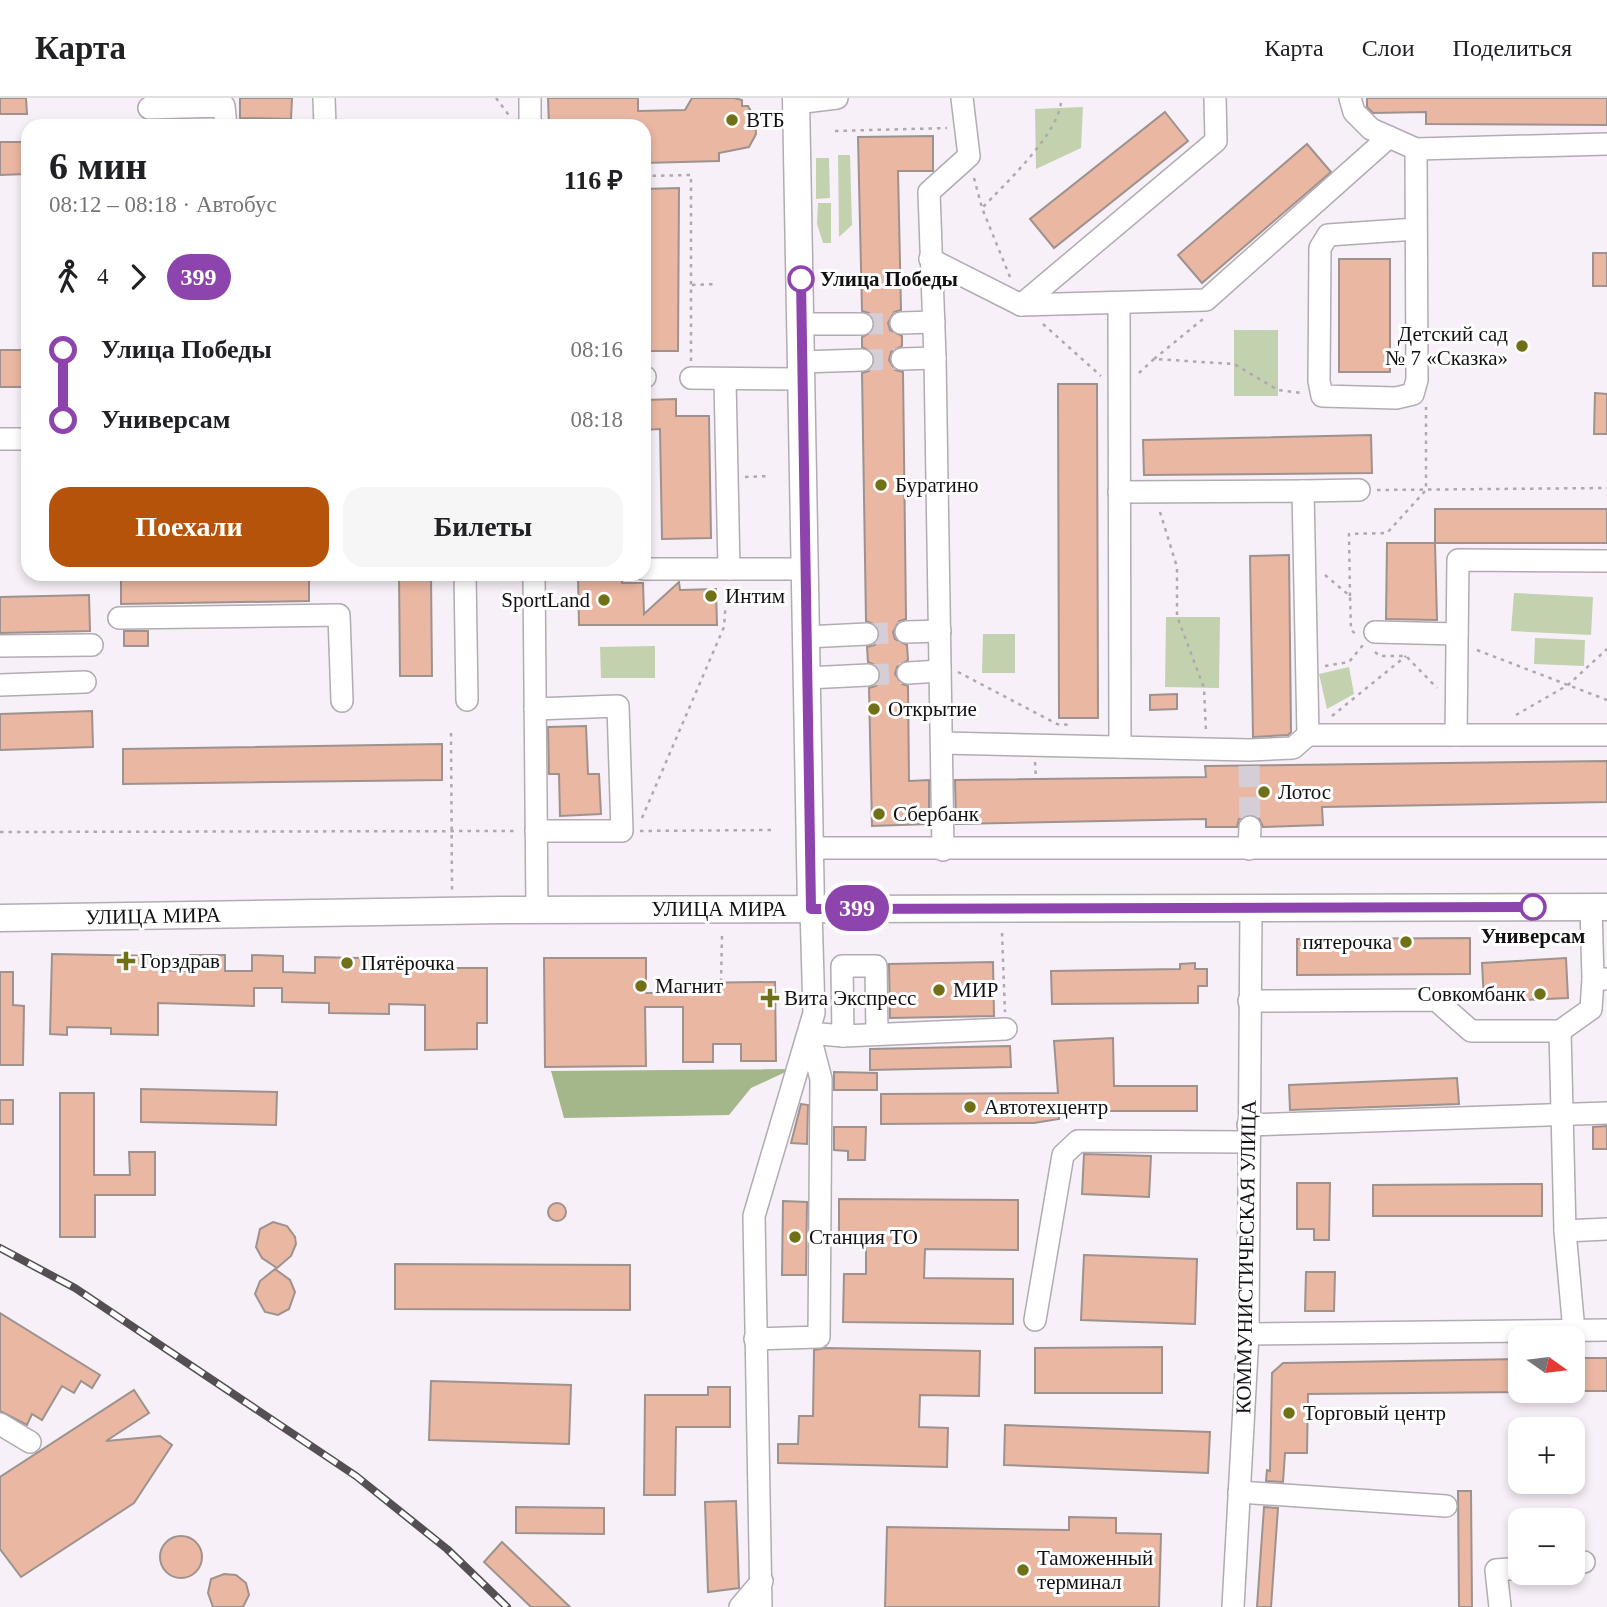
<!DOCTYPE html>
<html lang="ru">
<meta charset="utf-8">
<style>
body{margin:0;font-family:Georgia,serif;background:#f6f6f6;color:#202124;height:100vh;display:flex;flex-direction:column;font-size:26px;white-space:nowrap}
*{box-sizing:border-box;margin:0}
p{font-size:23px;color:#757577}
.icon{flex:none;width:38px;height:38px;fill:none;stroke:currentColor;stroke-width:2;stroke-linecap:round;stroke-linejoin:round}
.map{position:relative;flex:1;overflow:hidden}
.sheet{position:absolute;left:21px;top:21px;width:630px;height:462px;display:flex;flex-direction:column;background:#fff;border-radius:21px;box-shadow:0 4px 10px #0003}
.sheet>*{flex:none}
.badge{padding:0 14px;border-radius:23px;font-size:24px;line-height:46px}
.needle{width:46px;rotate:104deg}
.buttons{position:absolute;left:1508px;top:1228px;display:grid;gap:14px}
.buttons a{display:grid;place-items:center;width:77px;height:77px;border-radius:14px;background:#fff;box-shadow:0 4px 10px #0003;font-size:35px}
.map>.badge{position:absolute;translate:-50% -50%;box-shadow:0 0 0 4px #fff}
.legs{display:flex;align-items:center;gap:10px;height:77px;padding:0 28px;font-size:23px}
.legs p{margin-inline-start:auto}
.headline{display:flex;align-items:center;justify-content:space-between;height:119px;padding:0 28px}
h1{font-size:38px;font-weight:700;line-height:52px}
.button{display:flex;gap:14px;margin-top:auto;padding:14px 28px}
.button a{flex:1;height:80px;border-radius:21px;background:#b45309;color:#fff;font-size:28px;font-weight:700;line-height:80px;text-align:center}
.button a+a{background:#f6f6f6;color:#202124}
ul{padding:0 28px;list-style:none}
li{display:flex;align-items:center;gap:24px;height:70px;font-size:26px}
li i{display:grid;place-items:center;width:10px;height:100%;margin:0 9px;background:currentColor}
li i::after{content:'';width:18px;height:18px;margin:-9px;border:5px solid;border-radius:50%;background:#fff}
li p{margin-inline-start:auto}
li:first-child i{background:linear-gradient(#0000 50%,currentColor 0)}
li:last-child i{background:linear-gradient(currentColor 50%,#0000 0)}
header{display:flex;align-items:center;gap:42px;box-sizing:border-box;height:98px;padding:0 35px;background:#fff;border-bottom:2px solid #e0e0e0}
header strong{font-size:33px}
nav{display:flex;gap:38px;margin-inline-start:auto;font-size:24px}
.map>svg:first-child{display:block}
.green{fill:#c2d1ae}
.forest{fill:#a3b78a}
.building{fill:#eab7a3;stroke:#9d928e;stroke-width:2}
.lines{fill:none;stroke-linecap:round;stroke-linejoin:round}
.minor-tunnel{stroke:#d6ced6;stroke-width:21;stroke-dasharray:21 10;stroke-linecap:butt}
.minor-casing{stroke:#b3abb3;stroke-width:24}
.major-casing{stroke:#b3abb3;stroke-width:29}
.path{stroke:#afa8af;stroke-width:2.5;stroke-dasharray:3.5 5;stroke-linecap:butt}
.minor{stroke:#fff;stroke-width:21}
.major{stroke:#fff;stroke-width:26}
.rail-casing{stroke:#534f53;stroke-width:8}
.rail{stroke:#fff;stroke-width:5;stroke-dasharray:16;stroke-linecap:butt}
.line-1-casing{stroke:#fff;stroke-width:16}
.line-1{stroke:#8e44ad;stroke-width:10}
.poi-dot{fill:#707116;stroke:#fff;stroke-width:2.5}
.stop-1-dot{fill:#fff;stroke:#8e44ad;stroke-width:3.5}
.labels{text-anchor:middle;stroke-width:6;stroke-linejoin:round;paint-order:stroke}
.poi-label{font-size:21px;fill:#131013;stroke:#fff;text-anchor:start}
.stop-label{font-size:21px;font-weight:bold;fill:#131013;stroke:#fff;text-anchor:start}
.street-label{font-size:21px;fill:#131013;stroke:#fff}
</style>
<header>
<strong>Карта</strong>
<nav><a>Карта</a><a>Слои</a><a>Поделиться</a></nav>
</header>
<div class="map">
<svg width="1607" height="1509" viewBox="0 0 1607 1509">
<rect width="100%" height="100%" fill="#f8f0f8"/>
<!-- green -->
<g class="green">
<polygon points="1083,9 1081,50 1036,71 1035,11"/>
<polygon points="838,57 850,57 852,127 839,139"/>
<polygon points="816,60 829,60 830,100 816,101"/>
<polygon points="818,105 831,105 831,145 823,145 817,126"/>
<rect x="1234" y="232" width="44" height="66"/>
<polygon points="1514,495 1593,499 1591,537 1511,533"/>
<polygon points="1166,519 1220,519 1219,590 1165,589"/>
<polygon points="983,536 1015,536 1015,575 982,575"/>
<polygon points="1535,540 1585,542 1584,568 1534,566"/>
<polygon points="655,548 655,580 601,580 600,549"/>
<polygon points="1349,569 1354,596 1327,611 1319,576"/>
</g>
<!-- forest -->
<polygon class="forest" points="792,971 751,990 729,1017 564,1020 551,973"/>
<!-- building -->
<g class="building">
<polygon points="0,0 26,0 27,16 0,16"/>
<polygon points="240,0 292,0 291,21 240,20"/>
<polygon points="548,0 638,0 638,13 685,12 692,0 734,0 742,2 742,8 748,8 755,20 756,36 749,49 719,55 719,63 644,65 644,28 549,28"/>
<polygon points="1367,0 1607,0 1607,27 1426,26 1426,14 1373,15 1367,9"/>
<polygon points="1165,14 1188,43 1054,150 1030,121"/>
<polygon points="933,38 933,73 898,73 901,212 894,214 888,225 890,232 902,238 902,248 891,254 889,262 895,272 903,274 906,521 899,523 893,534 895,541 907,547 908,562 897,569 895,576 902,586 908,588 909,683 929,682 929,726 872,728 869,590 876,588 881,577 879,569 868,564 867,549 875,547 880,536 878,528 866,523 862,275 869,273 875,262 873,255 862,249 862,239 873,233 875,225 869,215 862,213 858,39"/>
<polygon points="0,44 26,44 26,76 0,77"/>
<polygon points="1307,46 1331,74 1202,185 1178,157"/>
<polygon points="679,90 678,253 644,253 644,91"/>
<rect x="1593" y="155" width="14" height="33"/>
<rect x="1339" y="161" width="51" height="113"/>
<rect x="0" y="252" width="28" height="37"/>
<polygon points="1058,286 1097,286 1098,620 1059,620"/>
<polygon points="1595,295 1607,296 1607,336 1594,336"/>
<polygon points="676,301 676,318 709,318 711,440 662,441 660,331 644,332 644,302"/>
<polygon points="1371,337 1372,375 1144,377 1143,342"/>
<rect x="1435" y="411" width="172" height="34"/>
<polygon points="1387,445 1435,445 1437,522 1386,521"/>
<polygon points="1289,457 1291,634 1288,637 1253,639 1250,458"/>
<polygon points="121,476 309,476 309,503 121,506"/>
<polygon points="399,476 431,476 432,578 400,578"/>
<polygon points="622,478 622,485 643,485 644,516 679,484 680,492 716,491 717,527 579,527 578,480"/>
<polygon points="89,497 90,533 0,535 0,499"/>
<rect x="124" y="533" width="24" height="15"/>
<polygon points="1177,596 1177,611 1150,612 1150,597"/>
<polygon points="92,613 93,649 0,652 0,616"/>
<polygon points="586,628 588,676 599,676 601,716 560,718 559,676 549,676 548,629"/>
<polygon points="442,646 442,682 123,686 123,651"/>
<polygon points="1607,663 1607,704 1322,709 1323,727 1263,729 1258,718 1250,716 1239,721 1237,729 1206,729 1206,721 956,726 955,682 1206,679 1205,668"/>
<polygon points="1470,840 1470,876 1297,877 1297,841"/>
<polygon points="52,856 158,858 158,872 190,873 190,857 225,857 225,873 252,873 252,857 283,858 283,874 315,875 315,859 406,861 406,870 487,870 487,925 477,925 477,951 425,952 425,907 389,906 389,916 329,915 329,905 282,904 282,890 254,890 254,908 158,905 158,937 111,936 111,930 67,929 67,937 50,936"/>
<polygon points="544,860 646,860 646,895 681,895 681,885 775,884 776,963 741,963 741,946 713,946 713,964 683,964 683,909 645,909 646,968 545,969"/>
<polygon points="1566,860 1568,900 1484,904 1482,865"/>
<polygon points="993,864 994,918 890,920 889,866"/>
<polygon points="1195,865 1195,871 1207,871 1207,888 1198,888 1198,905 1052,906 1051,873 1180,871 1180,866"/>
<polygon points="0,874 13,874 13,907 24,908 23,967 0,967"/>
<polygon points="1113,940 1114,988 1197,988 1197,1013 1059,1013 1059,1021 1034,1025 881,1026 881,996 1058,995 1054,943"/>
<polygon points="1010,948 1011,969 870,972 870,951"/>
<polygon points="834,974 877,975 877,992 834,992"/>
<polygon points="1457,980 1459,1006 1290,1012 1289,987"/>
<polygon points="141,991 277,994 276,1027 141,1024"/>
<polygon points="60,995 94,995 94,1077 130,1077 129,1054 155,1054 155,1097 95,1097 95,1139 60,1139"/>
<rect x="0" y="1002" width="13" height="24"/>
<polygon points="801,1006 808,1007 807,1046 791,1045"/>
<polygon points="1607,1028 1607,1051 1593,1051 1593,1029"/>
<polygon points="834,1029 866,1029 865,1062 848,1062 848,1053 834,1052"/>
<polygon points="1084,1056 1151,1058 1149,1099 1082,1096"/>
<polygon points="1297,1085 1330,1085 1329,1142 1314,1142 1314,1131 1297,1131"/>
<polygon points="1542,1086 1542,1118 1373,1118 1373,1087"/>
<polygon points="839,1101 1018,1102 1018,1152 925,1151 924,1180 1013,1181 1013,1226 843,1224 844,1176 866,1176 866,1146 839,1146"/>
<polygon points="783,1103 807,1104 806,1177 782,1177"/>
<circle cx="557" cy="1114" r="9"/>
<polygon points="273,1124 287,1128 295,1139 296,1146 291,1158 277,1170 262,1160 256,1149 260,1131"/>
<polygon points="1084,1157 1197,1161 1195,1226 1081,1222"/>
<polygon points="395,1166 630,1167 630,1212 395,1211"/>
<polygon points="275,1171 290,1182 295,1194 289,1211 278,1217 265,1214 255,1196 260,1183"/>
<polygon points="1306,1174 1335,1174 1334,1213 1305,1213"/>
<polygon points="0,1215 100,1277 92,1290 81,1283 74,1295 62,1288 42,1322 32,1316 27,1327 0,1313"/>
<polygon points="1162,1249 1162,1295 1035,1295 1035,1250"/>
<polygon points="826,1250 980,1253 979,1298 920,1297 919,1329 948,1330 947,1369 778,1365 778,1346 798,1346 799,1318 813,1318 814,1252"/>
<rect x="1573" y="1260" width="34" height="33"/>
<polygon points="1521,1261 1521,1294 1308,1296 1307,1355 1285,1355 1283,1384 1266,1383 1267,1372 1270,1373 1272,1275 1283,1265"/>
<polygon points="431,1283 571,1287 569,1346 429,1342"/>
<polygon points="708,1289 730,1289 730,1329 676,1329 675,1397 644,1397 645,1297 708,1297"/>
<polygon points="134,1292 149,1315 106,1343 160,1338 172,1347 134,1405 21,1479 0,1451 0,1379"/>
<polygon points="1005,1327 1210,1334 1208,1375 1004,1367"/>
<polygon points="1458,1393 1471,1393 1472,1509 1459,1509"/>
<polygon points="736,1403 739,1490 708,1494 705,1404"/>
<polygon points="516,1409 604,1410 604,1436 516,1435"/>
<polygon points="1264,1409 1278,1410 1271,1509 1257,1509"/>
<polygon points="1069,1419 1116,1420 1116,1435 1161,1436 1159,1509 885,1509 887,1429 1069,1432"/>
<circle cx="181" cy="1459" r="21"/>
<polygon points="502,1444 526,1467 570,1509 531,1509 484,1464"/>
<polygon points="224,1476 236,1477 246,1485 249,1497 243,1509 213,1509 208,1495 211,1481"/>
</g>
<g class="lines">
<!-- minor-tunnel -->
<g class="minor-tunnel">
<polyline points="862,226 901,225"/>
<polyline points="862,262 902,261"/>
<polyline points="867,536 906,534"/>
<polyline points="868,577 908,575"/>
<polyline points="1249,668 1250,729"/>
</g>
<!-- minor casing -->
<g class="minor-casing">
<g id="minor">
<polyline points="324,0 325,28"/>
<polyline points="530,0 530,28"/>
<polyline points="1350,0 1354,14 1371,31 1416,51 1607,46"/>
<polyline points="796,5 837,0"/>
<polyline points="149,10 224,8 226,28"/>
<polyline points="1416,51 1417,282 1413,296 1396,300 1322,298 1319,283 1320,150 1328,137 1416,131"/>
<polyline points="930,161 1021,207 1206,202 1389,39"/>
<polyline points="1119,205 1120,649"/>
<polyline points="1021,207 1216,43 1215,0"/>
<polyline points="901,225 934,224"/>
<polyline points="802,226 862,226"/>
<polyline points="902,261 935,260"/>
<polyline points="801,264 862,262"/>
<polyline points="644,279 645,279"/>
<polyline points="691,280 801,281"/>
<polyline points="725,282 729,471"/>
<polyline points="0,341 28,341"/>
<polyline points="1303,393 1359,392"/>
<polyline points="1119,394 1303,393 1308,637"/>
<polyline points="644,471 806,471"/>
<polyline points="465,476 467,602"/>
<polyline points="534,476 537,812"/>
<polyline points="119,520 339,517 342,603"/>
<polyline points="906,534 940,533"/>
<polyline points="1375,534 1457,536"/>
<polyline points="806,539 867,536"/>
<polyline points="0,548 92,547"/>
<polyline points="908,575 940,573"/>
<polyline points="807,580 868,577"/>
<polyline points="0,587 85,584"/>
<polyline points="535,611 618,608 622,733 536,733"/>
<polyline points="1456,637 1458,462 1607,463"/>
<polyline points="943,645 1249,652 1293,650 1308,637 1607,637"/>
<polyline points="808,750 1607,750"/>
<polyline points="1249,751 1250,729"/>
<polyline points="943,752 935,260 929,94 969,58 962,0"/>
<polyline points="1591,809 1593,881 1605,881"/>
<polyline points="1249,903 1436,902 1471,933 1560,933 1591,911 1593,881"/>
<polyline points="1560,933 1565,1133 1574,1233"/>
<polyline points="843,938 842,868 876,868 877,936"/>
<polyline points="1248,1027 1607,1015"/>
<polyline points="1565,1133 1607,1131"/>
<polyline points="1035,1222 1063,1057 1078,1043 1248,1044"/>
<polyline points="1248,1236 1607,1232"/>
<polyline points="755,1241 819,1239 821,981 809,935 843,938 1006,931"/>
<polyline points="0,1326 30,1344"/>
<polyline points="1239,1394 1446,1408"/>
<polyline points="1573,1465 1584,1464"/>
<polyline points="740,1509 762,1483"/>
<polyline points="761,1509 754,1118 814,915 811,811"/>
<polyline points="1233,1509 1248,1236 1251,810"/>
<polyline points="1500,1509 1496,1472 1521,1470"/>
</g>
</g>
<!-- major casing -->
<g class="major-casing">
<g id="major">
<polyline points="796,0 811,811"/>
<polyline points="0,820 502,812 1607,809"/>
</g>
</g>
<!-- path -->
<g class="path">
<polyline points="496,0 511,20"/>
<polyline points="835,33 947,30"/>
<polyline points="644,78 691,77 691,263"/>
<polyline points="974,80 982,110"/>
<path d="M1010 179 982 110C1004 87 1063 32 1061 0"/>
<polyline points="692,187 717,186"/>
<polyline points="1043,226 1101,278"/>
<polyline points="1154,261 1203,221"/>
<polyline points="1139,275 1154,261 1234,266 1278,292 1301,295"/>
<polyline points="745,379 770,378"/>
<polyline points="1377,392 1607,390"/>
<polyline points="1160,414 1177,469 1177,518 1204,590 1206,634"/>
<polyline points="1325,477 1350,498 1351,532 1357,537"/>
<polyline points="1350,498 1349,436 1387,435 1426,392 1426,309"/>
<polyline points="1477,552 1607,602"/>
<polyline points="1375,554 1380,558 1406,558 1437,590"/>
<polyline points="1325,568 1349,564 1363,547"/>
<polyline points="958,574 1057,626 1072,627"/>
<polyline points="1516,617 1568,587 1607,551"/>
<polyline points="1332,618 1406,558"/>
<polyline points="451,635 452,792"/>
<polyline points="1035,664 1036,681"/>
<polyline points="642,720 724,529 727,488"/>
<polyline points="640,733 775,732"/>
<polyline points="0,734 518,733"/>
<polyline points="1002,835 1005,914"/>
<polyline points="721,884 722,837"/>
</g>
<!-- minor -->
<use href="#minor" class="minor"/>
<!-- major -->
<use href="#major" class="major"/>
<!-- rail casing -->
<g class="rail-casing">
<polyline id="rail" points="0,1150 75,1190 356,1378 447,1451 507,1509"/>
</g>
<!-- rail -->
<use href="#rail" class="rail"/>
</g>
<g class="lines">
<!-- line-1 casing -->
<g class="line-1-casing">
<polyline id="line-1" points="801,181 811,811 1533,809"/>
</g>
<!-- line-1 -->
<use href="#line-1" class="line-1"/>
</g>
<!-- markers -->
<g class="poi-dot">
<circle cx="732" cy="22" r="7"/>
<circle cx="1522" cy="248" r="7"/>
<circle cx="881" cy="387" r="7"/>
<circle cx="711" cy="498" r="7"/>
<circle cx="604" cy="502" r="7"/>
<circle cx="874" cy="611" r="7"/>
<circle cx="1264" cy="694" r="7"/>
<circle cx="879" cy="716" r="7"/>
<circle cx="1406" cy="844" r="7"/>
<path d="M122.5 852.5h7v7h7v7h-7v7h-7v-7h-7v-7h7z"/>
<circle cx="347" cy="865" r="7"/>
<circle cx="641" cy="888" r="7"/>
<circle cx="939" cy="892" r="7"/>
<circle cx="1540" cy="896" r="7"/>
<path d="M766.5 889.5h7v7h7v7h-7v7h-7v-7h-7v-7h7z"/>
<circle cx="970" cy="1009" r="7"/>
<circle cx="795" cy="1139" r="7"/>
<circle cx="1289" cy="1315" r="7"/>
<circle cx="1023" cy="1472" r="7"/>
</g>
<g class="stop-1-dot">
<circle cx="801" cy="181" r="12"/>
<circle cx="1533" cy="809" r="12"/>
</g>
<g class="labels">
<!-- poi labels -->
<g class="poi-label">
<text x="746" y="29">ВТБ</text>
<text x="1508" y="243" text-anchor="end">Детский сад<tspan x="1508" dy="24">№ 7 «Сказка»</tspan></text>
<text x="895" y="394">Буратино</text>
<text x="725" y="505">Интим</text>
<text x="590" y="509" text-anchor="end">SportLand</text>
<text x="888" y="618">Открытие</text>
<text x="1278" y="701">Лотос</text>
<text x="893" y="723">Сбербанк</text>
<text x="1392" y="851" text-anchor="end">пятерочка</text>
<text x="140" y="870">Горздрав</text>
<text x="361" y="872">Пятёрочка</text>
<text x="655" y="895">Магнит</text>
<text x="953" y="899">МИР</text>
<text x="1526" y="903" text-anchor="end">Совкомбанк</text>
<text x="784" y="907">Вита Экспресс</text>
<text x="984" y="1016">Автотехцентр</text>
<text x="809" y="1146">Станция ТО</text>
<text x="1303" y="1322">Торговый центр</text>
<text x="1037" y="1467">Таможенный<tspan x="1037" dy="24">терминал</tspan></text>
</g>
<!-- stop labels -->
<g class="stop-label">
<text x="820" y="188">Улица Победы</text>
<text x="1533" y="845" text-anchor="middle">Универсам</text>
</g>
<!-- street labels -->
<g class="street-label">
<text x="719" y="818">УЛИЦА МИРА</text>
<text transform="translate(153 818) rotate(-1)" y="7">УЛИЦА МИРА</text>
<text transform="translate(1246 1159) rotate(-89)" y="7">КОММУНИСТИЧЕСКАЯ УЛИЦА</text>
</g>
</g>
</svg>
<div class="buttons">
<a><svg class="needle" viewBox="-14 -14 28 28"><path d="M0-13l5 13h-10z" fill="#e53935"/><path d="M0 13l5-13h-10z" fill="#757577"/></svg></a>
<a>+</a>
<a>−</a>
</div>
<b class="badge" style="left:857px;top:810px;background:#8e44ad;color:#fff">399</b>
<section class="sheet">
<div class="headline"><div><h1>6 мин</h1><p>08:12 – 08:18 · Автобус</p></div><b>116 ₽</b></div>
<div class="legs"><svg class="icon" aria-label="walk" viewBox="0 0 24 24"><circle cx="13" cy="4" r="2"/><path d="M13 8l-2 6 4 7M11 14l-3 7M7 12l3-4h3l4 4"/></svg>4<svg class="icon" aria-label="forward" viewBox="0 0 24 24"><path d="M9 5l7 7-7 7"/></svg><b class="badge" style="background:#8e44ad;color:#fff">399</b></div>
<ul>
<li><i style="color:#8e44ad"></i><b>Улица Победы</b><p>08:16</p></li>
<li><i style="color:#8e44ad"></i><b>Универсам</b><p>08:18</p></li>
</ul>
<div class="button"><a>Поехали</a><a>Билеты</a></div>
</section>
</div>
